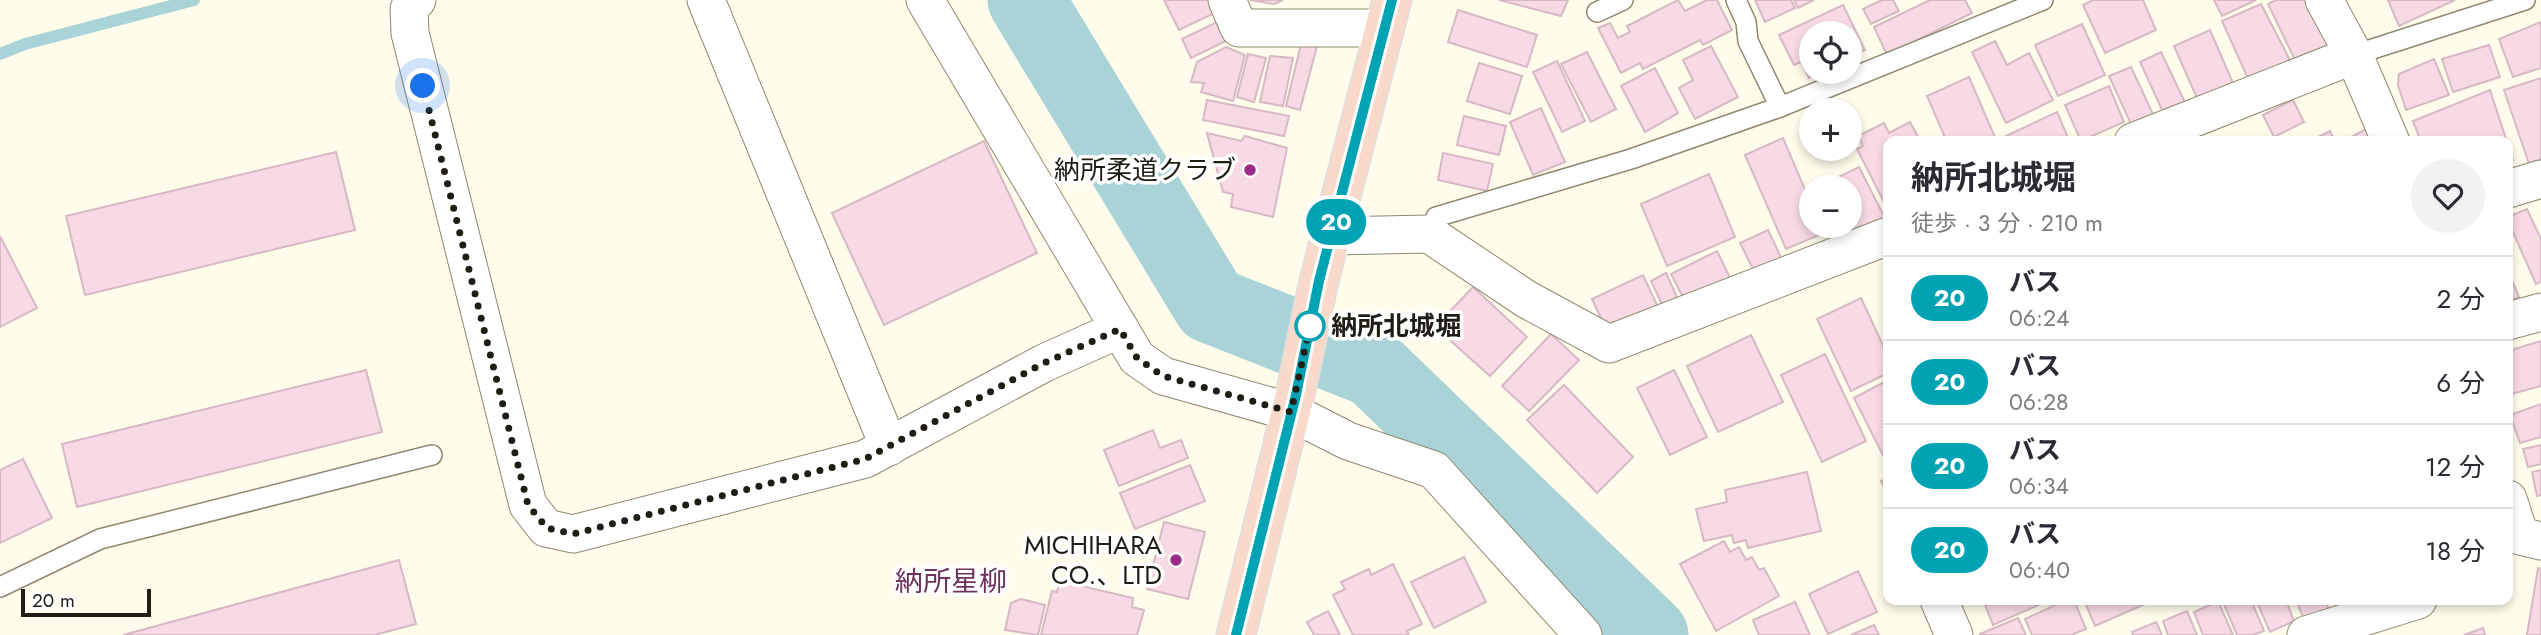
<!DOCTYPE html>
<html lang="ja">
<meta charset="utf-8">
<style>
body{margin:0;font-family:Jost,"Noto Sans JP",sans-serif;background:#f2f2f3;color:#2b2b33;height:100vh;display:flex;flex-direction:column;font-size:26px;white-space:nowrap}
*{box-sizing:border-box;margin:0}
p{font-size:23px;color:#7c7c81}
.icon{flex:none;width:38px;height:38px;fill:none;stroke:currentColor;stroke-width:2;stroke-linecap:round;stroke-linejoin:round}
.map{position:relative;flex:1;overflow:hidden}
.panel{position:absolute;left:1883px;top:136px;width:630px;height:469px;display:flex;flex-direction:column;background:#fff;border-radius:14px;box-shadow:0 4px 10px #0003}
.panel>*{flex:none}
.badge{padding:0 14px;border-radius:23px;font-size:24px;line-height:46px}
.buttons{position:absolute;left:1799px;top:21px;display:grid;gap:14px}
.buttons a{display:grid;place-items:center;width:63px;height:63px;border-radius:50%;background:#fff;box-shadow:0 4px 10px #0003;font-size:35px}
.scale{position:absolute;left:21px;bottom:18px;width:130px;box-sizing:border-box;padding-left:7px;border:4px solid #1f1d14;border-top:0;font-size:19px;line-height:24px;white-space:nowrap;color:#1f1d14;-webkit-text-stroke:5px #fff;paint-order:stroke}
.you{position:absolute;width:35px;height:35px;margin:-18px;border:5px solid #fff;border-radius:50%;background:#1a73e8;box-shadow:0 0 0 10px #1a73e833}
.map>.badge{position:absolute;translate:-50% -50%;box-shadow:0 0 0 4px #fff}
.round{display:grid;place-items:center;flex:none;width:74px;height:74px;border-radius:37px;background:#f2f2f3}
.headline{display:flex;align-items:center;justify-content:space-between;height:119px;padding:0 28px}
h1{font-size:33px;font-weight:700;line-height:52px}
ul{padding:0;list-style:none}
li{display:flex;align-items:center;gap:21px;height:84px;padding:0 28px;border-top:2px solid #e1e1e2}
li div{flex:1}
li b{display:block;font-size:26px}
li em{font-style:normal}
li .badge{min-width:77px;font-weight:700;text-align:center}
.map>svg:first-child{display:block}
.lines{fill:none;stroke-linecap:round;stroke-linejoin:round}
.stream{stroke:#aad3d7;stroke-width:12}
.river{stroke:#aad3d7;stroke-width:77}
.building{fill:#f7dae5;stroke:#d6b9c4;stroke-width:2}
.lane-casing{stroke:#8e8971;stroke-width:22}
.street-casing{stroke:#8e8971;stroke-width:39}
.primary-casing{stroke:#e0dfde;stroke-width:41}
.lane{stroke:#fff;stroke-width:19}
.street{stroke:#fff;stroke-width:37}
.primary{stroke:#f9daca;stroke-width:38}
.line-casing{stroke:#fff;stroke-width:16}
.line{stroke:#00a3b4;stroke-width:10}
.walk{stroke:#1f1d14;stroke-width:7;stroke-dasharray:0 12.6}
.poi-dot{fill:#9c2a86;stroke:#fff;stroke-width:2.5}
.stop-dot{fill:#fff;stroke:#00a3b4;stroke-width:3.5}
.labels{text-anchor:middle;stroke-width:7;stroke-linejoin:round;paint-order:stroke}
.poi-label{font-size:26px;fill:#1f1d14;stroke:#fff;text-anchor:end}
.stop-label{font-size:26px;font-weight:bold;fill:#1f1d14;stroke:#fff;text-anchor:start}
.neighbourhood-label{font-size:28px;fill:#6c335f;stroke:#fff}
</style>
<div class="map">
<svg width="2541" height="635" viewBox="0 0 2541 635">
<rect width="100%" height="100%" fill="#fffceb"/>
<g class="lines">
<!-- stream -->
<polyline class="stream" points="0,54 25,44 194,0"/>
<!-- river -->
<polyline class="river" points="1026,0 1211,305 1374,369 1650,635"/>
</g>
<!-- building -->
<g class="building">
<polygon points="1164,0 1217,0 1221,10 1179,30"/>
<polygon points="1250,0 1283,0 1274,4"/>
<polygon points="1499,0 1568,0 1561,16"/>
<polygon points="1678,0 1685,11 1707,0 1717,0 1732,30 1703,45 1700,40 1643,69 1640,63 1621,73 1598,28 1610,23 1618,38 1630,32 1627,26"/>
<polygon points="1755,0 1791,0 1795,8 1765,22"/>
<polygon points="1794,0 1814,0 1798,8"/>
<polygon points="1882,0 1893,0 1899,11 1871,24 1863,9"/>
<polygon points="1930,0 1965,0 1972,13 1887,55 1874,27"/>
<polygon points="2093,0 2143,0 2156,30 2105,53 2083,5"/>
<polygon points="2214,0 2256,0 2222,16"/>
<polygon points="2276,0 2310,0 2335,45 2296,62 2268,4"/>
<polygon points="2388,0 2455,0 2399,26"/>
<polygon points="2261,4 2292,64 2250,83 2222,21"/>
<polygon points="1843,5 1865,50 1850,57 1850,33 1811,33 1811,72 1821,72 1809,78 1801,62 1794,65 1779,35"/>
<polygon points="1458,10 1537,35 1527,67 1448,42"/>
<polygon points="1223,19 1232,38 1191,58 1182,39"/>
<polygon points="2541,22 2541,68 2513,77 2499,39"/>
<polygon points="2082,24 2105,75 2058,96 2035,45"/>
<polygon points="2210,30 2236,90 2200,105 2174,46"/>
<polygon points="1320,35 1300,110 1286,106 1303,36"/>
<polygon points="1995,41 2007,65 2029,53 2053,100 2006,123 1972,52"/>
<polygon points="2489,45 2500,77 2453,92 2442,59"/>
<polygon points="1711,46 1738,97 1695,119 1679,88 1693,80 1683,60"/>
<polygon points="1226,47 1245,55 1233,101 1201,92 1204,83 1191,82 1197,62"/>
<polygon points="1587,52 1616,109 1591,122 1561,64"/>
<polygon points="2161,52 2190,113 2168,123 2140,62"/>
<polygon points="1248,54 1266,58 1254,102 1237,97"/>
<polygon points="1270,56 1293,58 1283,106 1260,102"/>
<polygon points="2434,59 2449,95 2406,110 2398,85 2399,74"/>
<polygon points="1557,61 1585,121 1562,132 1533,72"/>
<polygon points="1479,63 1522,76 1510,114 1467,101"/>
<polygon points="2131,67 2157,123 2135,133 2109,76"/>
<polygon points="1655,68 1678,113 1645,132 1621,86"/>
<polygon points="1969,77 1997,142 1947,142 1927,96"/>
<polygon points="2541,78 2541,159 2529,164 2504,90"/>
<polygon points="2109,86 2124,122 2081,141 2065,105"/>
<polygon points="2490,90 2507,142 2421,142 2413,121"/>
<polygon points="1207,100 1289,116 1284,136 1203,120"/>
<polygon points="2293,100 2304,122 2274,137 2263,115"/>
<polygon points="1541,108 1565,162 1533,175 1510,122"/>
<polygon points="2057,112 2070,142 2009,142 2006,136"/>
<polygon points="1464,116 1506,126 1499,155 1457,145"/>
<polygon points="1910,122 1921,142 1888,142 1888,210 1857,149 1863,146 1858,136 1884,123 1889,133"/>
<polygon points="2368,128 2375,142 2347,142 2346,140"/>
<polygon points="2330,131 2335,142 2309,142"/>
<polygon points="1207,133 1241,141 1245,136 1287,148 1273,217 1231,207 1233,194 1223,192"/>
<polygon points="1783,138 1811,204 1811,226 1821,226 1824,233 1786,249 1745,155"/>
<polygon points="984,141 1037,253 884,325 832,213"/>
<polygon points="2508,143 2513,160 2508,162"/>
<polygon points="336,152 355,230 85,295 66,216"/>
<polygon points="1443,153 1493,164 1487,191 1438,180"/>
<polygon points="1859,167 1888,224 1843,247 1832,226 1850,226 1850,187 1818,187"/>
<polygon points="1709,174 1735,237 1667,266 1641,204"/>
<polygon points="2527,209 2541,239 2541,282 2536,284 2508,221 2508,217"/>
<polygon points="1768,230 1786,268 1759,281 1740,243"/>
<polygon points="0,236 37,308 0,327"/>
<polygon points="1717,251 1735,288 1690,311 1671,274"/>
<polygon points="2508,271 2519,297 2508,302"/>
<polygon points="1666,273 1680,304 1665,311 1651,281"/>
<polygon points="1643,275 1662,316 1611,340 1592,299"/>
<polygon points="1473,287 1527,337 1490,376 1435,327"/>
<polygon points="1861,298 1888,356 1888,373 1851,391 1817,319"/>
<polygon points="1551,334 1579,360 1529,411 1502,386"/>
<polygon points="1751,335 1783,402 1718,432 1687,366"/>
<polygon points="2541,341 2541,386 2508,395 2508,351"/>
<polygon points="1825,354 1866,441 1822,462 1781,375"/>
<polygon points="366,370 382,432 77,507 62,444"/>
<polygon points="1674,370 1707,437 1670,455 1637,388"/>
<polygon points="1888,380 1888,459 1886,461 1854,398"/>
<polygon points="1564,385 1633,457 1597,493 1527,420"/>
<polygon points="2541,404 2541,437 2520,443 2510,415"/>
<polygon points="1153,430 1160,448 1181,440 1188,458 1119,486 1104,450"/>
<polygon points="2541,445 2541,464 2528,467 2523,449"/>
<polygon points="23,459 52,518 0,543 0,470"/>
<polygon points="1190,465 1205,501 1135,529 1120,493"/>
<polygon points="2541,470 2541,495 2537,496 2532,472"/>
<polygon points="1807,472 1821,531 1748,548 1746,540 1734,543 1732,535 1704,541 1696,509 1727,502 1725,490"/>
<polygon points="1888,478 1888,495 1881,481"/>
<polygon points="1164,522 1205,532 1188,599 1147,589"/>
<polygon points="1724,541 1730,552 1739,547 1746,560 1752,557 1759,570 1764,568 1779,596 1716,631 1680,564"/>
<polygon points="1464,557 1486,602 1434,628 1411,582"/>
<polygon points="399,560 416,624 374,635 123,635"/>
<polygon points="1393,564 1422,624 1407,631 1409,635 1353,635 1333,595 1345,589 1341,582 1369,569 1371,575"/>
<polygon points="2538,568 2541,569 2541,635 2527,635"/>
<polygon points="1858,571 1877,612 1828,634 1809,594"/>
<polygon points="1060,581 1133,598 1132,607 1144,610 1137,635 1041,635 1052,591 1057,592"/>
<polygon points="1021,599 1045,605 1038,635 1005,630 1011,603"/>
<polygon points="1983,600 2050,600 1993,625"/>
<polygon points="2066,600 2074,600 2086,629 2071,635 2032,635 2025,619"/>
<polygon points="2084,600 2154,600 2095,626"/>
<polygon points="2228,600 2251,600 2264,631 2253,635 2237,635 2223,602"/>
<polygon points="2256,600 2286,600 2294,621 2270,632"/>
<polygon points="2296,600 2325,600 2329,610 2304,620"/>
<polygon points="2332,600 2356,600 2336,609"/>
<polygon points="2218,601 2233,635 2203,635 2194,612"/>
<polygon points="1795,602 1810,635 1759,635 1753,620"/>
<polygon points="1328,611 1340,635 1314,635 1307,622"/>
<polygon points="2187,611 2197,635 2168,635 2163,621"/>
<polygon points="2018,618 2026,635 1980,635 1980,634"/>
<polygon points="2156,622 2162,635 2133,635 2132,632"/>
<polygon points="1874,625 1879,635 1851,635"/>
<polygon points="2483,628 2485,635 2464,635"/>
</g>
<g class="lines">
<!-- lane casing -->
<g class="lane-casing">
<g id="lane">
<polyline points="1736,0 1746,22 1748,41 1780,107"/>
<polyline points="1597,12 1623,0"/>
<polyline points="2354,55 2525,0"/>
<polyline points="1429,234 1436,217 1631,159 1780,107 2043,0"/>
<polyline points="0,587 100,539 432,455"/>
</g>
</g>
<!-- street casing -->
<g class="street-casing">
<g id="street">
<polyline points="417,0 409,9 410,33 528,505 546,528 573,534 865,459 1044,363 1120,329"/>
<polyline points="706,0 889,447"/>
<polyline points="925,0 1137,358 1163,376 1291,412 1348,441 1434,470 1583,635"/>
<polyline points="1227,0 1239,28 1385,28"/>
<polyline points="2324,0 2354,55 2391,142"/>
<polyline points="2133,142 2354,55"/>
<polyline points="2508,189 2541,179"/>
<polyline points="1332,236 1429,234 1526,299 1609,344 1888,236"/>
<polyline points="2508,321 2541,312"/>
<polyline points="2508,499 2520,536 2541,541"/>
<polyline points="1939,600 1954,635"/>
<polyline points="2306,635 2418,600"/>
</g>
</g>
<!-- primary casing -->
<g class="primary-casing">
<polyline id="primary" points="1236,635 1295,395 1319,281 1392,0"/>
</g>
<!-- lane -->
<use href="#lane" class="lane"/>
<!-- street -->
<use href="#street" class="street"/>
<!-- primary -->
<use href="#primary" class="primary"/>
</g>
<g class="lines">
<!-- line casing -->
<g class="line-casing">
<polyline id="line" points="1236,635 1296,395 1319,281 1392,0"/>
</g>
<!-- line -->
<use href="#line" class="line"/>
<!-- walk -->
<polyline class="walk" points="423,86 528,505 547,528 573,534 865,459 1044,363 1120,329 1137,358 1163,376 1291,412 1310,326"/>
</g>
<!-- markers -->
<g class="poi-dot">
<circle cx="1250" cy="170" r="7"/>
<circle cx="1176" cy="560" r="7"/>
</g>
<circle class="stop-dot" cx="1310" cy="326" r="14"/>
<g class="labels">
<!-- poi labels -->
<g class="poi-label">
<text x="1236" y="179">納所柔道クラブ</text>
<text x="1162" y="554">MICHIHARA<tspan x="1162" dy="30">CO.、LTD</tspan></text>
</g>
<!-- stop labels -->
<g class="stop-label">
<text x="1331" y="335">納所北城堀</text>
</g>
<!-- neighbourhood labels -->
<g class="neighbourhood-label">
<text x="951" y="591">納所星柳</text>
</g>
</g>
</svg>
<div class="buttons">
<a><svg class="icon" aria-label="locate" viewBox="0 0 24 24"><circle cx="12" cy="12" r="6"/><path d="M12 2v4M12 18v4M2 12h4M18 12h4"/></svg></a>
<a>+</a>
<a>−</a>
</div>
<div class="scale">20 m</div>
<div class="you" style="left:423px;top:86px"></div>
<b class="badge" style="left:1336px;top:222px;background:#00a3b4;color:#fff">20</b>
<section class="panel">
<div class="headline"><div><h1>納所北城堀</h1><p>徒歩 · 3 分 · 210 m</p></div><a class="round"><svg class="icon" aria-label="heart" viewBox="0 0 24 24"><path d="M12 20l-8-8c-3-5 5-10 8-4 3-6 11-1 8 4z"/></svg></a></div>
<ul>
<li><span class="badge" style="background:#00a3b4;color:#fff">20</span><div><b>バス</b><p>06:24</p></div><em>2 分</em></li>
<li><span class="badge" style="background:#00a3b4;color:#fff">20</span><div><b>バス</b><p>06:28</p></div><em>6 分</em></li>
<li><span class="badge" style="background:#00a3b4;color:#fff">20</span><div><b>バス</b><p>06:34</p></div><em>12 分</em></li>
<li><span class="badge" style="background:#00a3b4;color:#fff">20</span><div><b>バス</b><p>06:40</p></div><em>18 分</em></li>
</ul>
</section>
</div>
